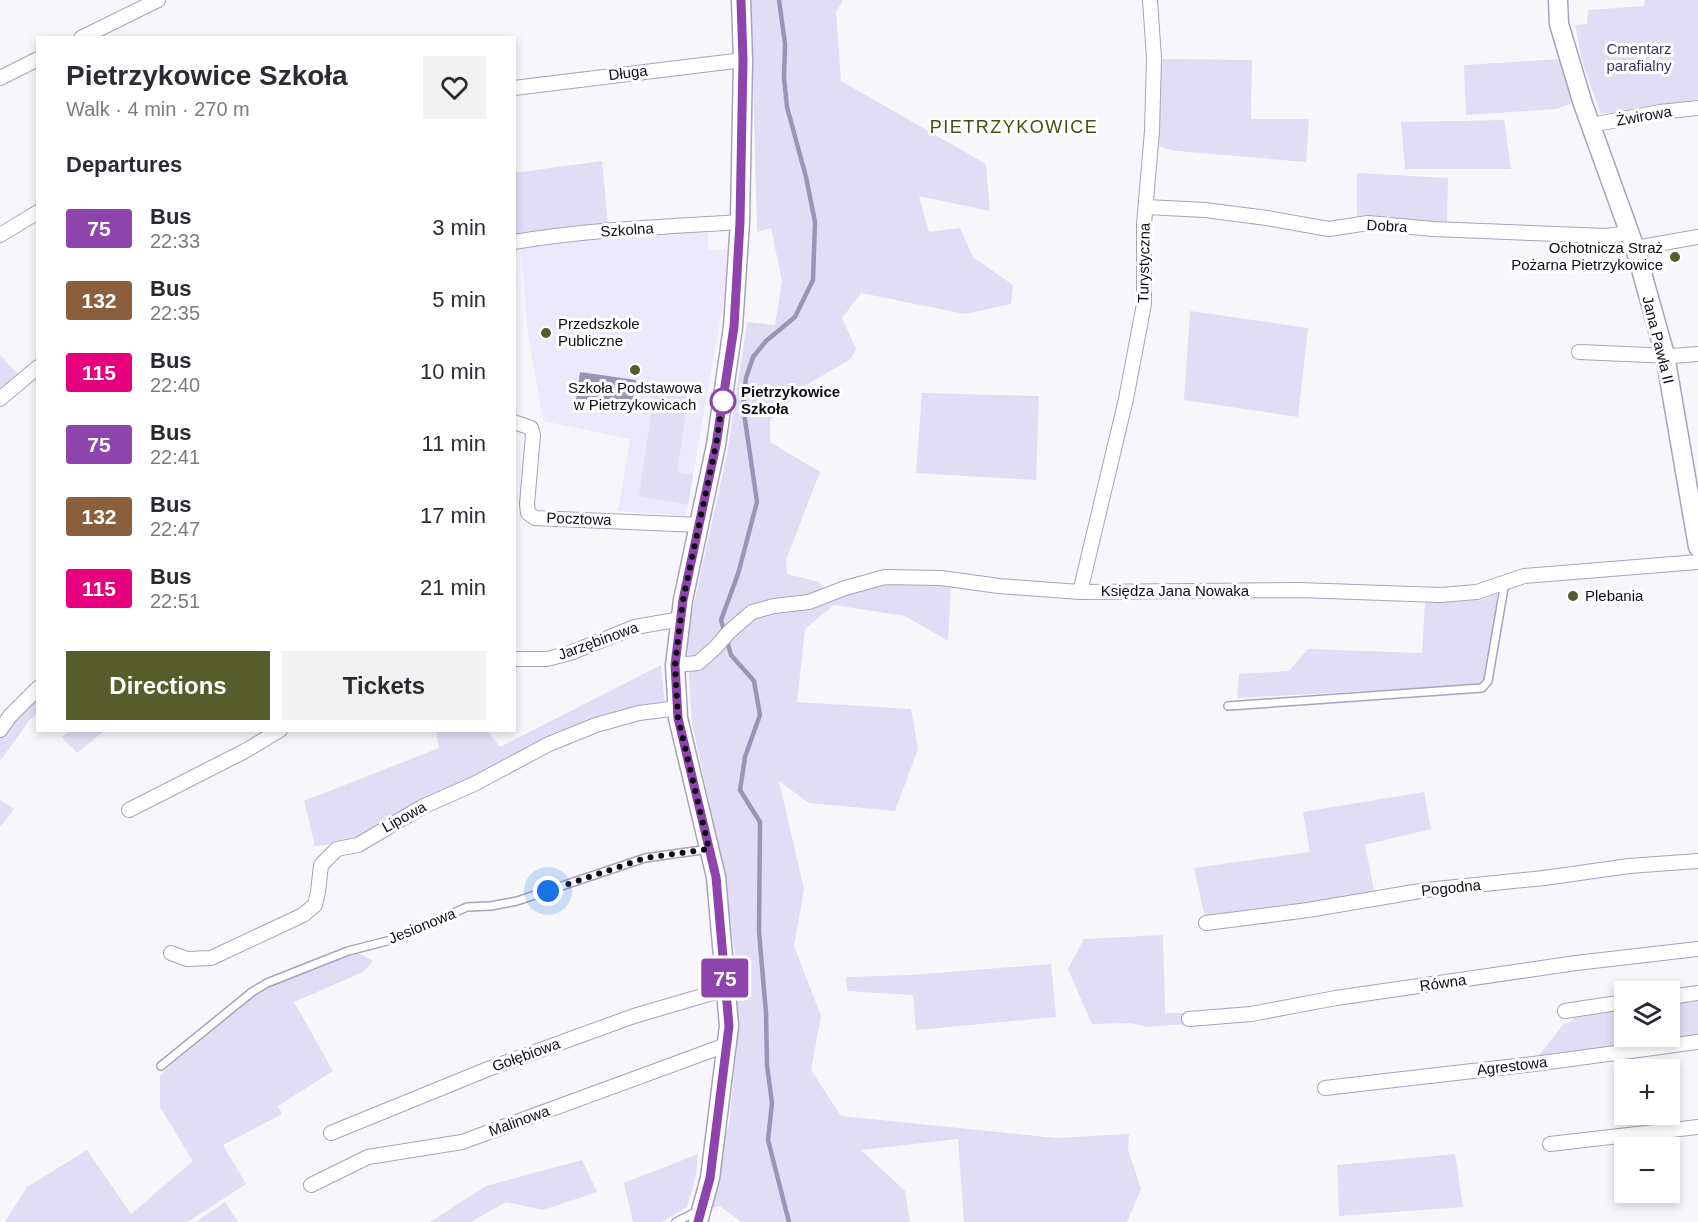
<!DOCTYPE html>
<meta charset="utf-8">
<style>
body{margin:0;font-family:Arial,sans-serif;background:#f2f2f3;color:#2b2b33;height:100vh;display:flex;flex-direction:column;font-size:22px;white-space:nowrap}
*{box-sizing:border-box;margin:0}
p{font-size:20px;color:#7c7c81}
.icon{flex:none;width:33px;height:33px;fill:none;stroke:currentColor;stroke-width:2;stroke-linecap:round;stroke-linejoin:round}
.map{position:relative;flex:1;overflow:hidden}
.sheet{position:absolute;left:36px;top:36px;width:480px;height:696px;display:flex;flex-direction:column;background:#fff;border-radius:0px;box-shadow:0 3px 9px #0003}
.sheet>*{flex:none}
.badge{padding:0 12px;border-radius:4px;font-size:21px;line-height:39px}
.controls{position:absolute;left:1614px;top:981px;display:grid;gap:12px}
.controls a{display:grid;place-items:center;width:66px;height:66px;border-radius:0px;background:#fff;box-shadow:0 3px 9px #0003;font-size:30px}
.you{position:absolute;width:30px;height:30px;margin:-15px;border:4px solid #fff;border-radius:50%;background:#1a73e8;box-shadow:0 0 0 9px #1a73e833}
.map>.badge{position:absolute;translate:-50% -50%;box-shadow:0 0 0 3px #fff}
h2{padding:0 30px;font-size:22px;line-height:54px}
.round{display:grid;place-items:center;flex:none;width:63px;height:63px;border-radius:0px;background:#f2f2f3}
.summary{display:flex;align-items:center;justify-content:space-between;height:102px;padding:0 30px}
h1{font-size:28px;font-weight:700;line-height:45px}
.action{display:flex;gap:12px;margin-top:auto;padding:12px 30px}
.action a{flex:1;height:69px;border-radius:0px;background:#565c2b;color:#fff;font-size:24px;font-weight:700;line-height:69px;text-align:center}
.action a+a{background:#f2f2f3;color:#2b2b33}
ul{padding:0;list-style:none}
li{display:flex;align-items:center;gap:18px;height:72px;padding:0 30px}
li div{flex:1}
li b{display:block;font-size:22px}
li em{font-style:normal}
li .badge{min-width:66px;font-weight:700;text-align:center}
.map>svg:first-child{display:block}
.built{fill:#ece9fd}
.green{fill:#e1ddf5}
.water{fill:#9b95b5}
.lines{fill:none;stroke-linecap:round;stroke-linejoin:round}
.stream{stroke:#9b95b5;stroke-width:4.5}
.service-casing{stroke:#a8a3bc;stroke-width:10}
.minor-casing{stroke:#a8a3bc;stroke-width:16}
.tertiary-casing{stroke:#a8a3bc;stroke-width:21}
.service{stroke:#fff;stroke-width:7}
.minor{stroke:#fff;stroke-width:14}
.tertiary{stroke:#fff;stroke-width:18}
.line-casing{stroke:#fff;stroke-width:14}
.line{stroke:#8e44ad;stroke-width:9}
.walk{stroke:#0f0d15;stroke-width:6;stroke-dasharray:0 10.8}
.poi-dot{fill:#565c2b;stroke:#fff;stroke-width:2}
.stop-dot{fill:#fff;stroke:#8e44ad;stroke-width:3}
.labels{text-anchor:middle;stroke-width:6;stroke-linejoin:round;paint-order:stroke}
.park-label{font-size:15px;fill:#3f3461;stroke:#fff}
.street-label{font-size:15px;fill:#0f0d15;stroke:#fff}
.poi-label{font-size:15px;fill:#0f0d15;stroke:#fff;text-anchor:start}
.stop-label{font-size:15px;font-weight:bold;fill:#0f0d15;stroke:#fff;text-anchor:start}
.quarter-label{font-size:18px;letter-spacing:1.5px;fill:#474d12;stroke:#fff}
</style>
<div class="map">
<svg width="1698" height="1222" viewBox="0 0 1698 1222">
<rect width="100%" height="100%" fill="#f7f6fb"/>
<!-- built -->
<polygon class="built" points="708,229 708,250 727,250 725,293 686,516 618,511 630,439 543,421 528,336 521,245"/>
<!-- green -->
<g class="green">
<polygon points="751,0 843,0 836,12 841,81 986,164 990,211 919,196 929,232 960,228 973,257 1013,285 1011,304 965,314 861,293 842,318 856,349 851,359 808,384 770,420 770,442 820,472 786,560 787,574 819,582 830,598 881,584 909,582 951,587 948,641 905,616 834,605 805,629 797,702 911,709 918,749 895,811 809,803 779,781 804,889 794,946 821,1016 811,1070 841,1116 1056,1138 1129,1134 1128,1150 1141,1189 1127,1222 964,1222 958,1139 861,1150 905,1191 910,1222 741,1222 720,1206 712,1208 719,1163 729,1124 738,1035 736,963 724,872 692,723 687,647 691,617 727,454 747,322 775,325 782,281 771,228 757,232"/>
<polygon points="1645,0 1698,0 1698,99 1656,108 1601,114 1583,64 1575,25 1587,24 1588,10 1644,6"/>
<polygon points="1159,59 1252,60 1251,119 1309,119 1306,162 1177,151 1163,148 1155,143"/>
<polygon points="1560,59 1576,102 1556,109 1466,115 1464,65"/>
<polygon points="1504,120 1511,169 1405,169 1401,122"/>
<polygon points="602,161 608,225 515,236 514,173"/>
<polygon points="1357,173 1448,178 1447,225 1357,217"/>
<polygon points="1190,311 1308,328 1298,417 1184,400"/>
<polygon points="0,355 19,375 0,391"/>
<polygon points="655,388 689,393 677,472 693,475 688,505 639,496"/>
<polygon points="922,393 1039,396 1036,480 916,473"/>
<polygon points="1497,594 1497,604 1484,679 1478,685 1237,698 1239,674 1289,671 1308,649 1422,653 1425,603 1482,600"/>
<polygon points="661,665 665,706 601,718 358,841 315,846 304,801 439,748 436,731 487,731 500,747"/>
<polygon points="37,692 37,713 29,721 0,761 0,737"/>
<polygon points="70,731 70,730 104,731 77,753 62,737"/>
<polygon points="1424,792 1431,829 1365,845 1375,895 1205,917 1194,868 1310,852 1303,812"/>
<polygon points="0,800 14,809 0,827"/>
<polygon points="1163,935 1165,1013 1185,1013 1185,1024 1148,1027 1130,1023 1092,1024 1068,969 1084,939"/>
<polygon points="357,952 373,961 363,972 294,1002 333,1071 278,1106 282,1114 223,1145 246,1184 188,1222 5,1222 27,1187 87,1150 131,1214 193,1161 160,1107 160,1075 256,993 272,985"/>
<polygon points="1051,964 1056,1017 916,1030 913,995 847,991 846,977 911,975"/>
<polygon points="1698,997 1698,1039 1535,1060 1564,1024 1571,1022 1578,1013 1624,1007 1624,1036 1670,1036 1670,1001"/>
<polygon points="698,1154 696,1175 687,1207 662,1222 633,1222 624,1183"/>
<polygon points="1455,1154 1463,1207 1339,1216 1337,1165"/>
<polygon points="582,1160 597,1192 543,1210 506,1202 471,1222 430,1222 486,1186"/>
<polygon points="225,1202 238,1222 196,1222"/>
</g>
<!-- water -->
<polygon class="water" points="580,372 636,380 632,408 576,400"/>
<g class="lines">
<!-- stream -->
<polyline class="stream" points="779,0 785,44 784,78 787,107 806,177 815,222 813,280 795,317 766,341 753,357 746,378 743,406 757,502 738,574 721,620 731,655 754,681 760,715 745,757 740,790 760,822 759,932 766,1013 767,1065 772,1103 768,1140 789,1222"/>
<!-- service casing -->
<g class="service-casing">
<g id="service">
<polyline points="1228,706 1482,688 1488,681 1505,582"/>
<polyline points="161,1066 252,992 267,983 348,951 391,940 467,907 491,906 517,901 645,858 709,849"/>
<polyline points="676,1222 698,1211"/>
</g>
</g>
<!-- minor casing -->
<g class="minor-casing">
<g id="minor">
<polyline points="81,38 158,0"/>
<polyline points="0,78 38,59"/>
<polyline points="514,88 743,60"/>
<polyline points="1591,125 1660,112 1698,108"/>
<polyline points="1146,207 1205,210 1267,218 1329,229 1368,223 1433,229 1606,236 1630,233"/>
<polyline points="0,235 38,212"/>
<path d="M514 242C589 229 665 227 740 222"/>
<polyline points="1635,248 1698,237"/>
<polyline points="1579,352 1672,356 1698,354"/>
<polyline points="0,399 38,367"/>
<polyline points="514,422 531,428 533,435 527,504 528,513 535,518 700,525"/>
<polyline points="1080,592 1126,399 1144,304 1144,224 1152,131 1154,58 1150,0"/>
<polyline points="514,659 547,659 570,653 635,627 681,619"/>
<polyline points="675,665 698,663 715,648 729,632 752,612 774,606 809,602 845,588 885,577 941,578 999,586 1080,592 1299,590 1440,595 1477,592 1524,576 1698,562"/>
<polyline points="0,730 10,716 38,688"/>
<polyline points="129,810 245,751 280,730"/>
<polyline points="1206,923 1308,910 1426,890 1544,878 1629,866 1698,861"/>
<polyline points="171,953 187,959 211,958 303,915 315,905 318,892 321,865 337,849 358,845 422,807 474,784 549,744 596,725 639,713 678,708"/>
<polyline points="1670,997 1698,993"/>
<polyline points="1565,1011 1624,1002"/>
<polyline points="1189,1019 1251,1014 1336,998 1576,963 1698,949"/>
<polyline points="1325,1088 1534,1064 1698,1042"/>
<polyline points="331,1133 488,1069 634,1016 726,989"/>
<polyline points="1550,1144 1698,1127"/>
<polyline points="311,1185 368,1157 462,1142 726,1045"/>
</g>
</g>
<!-- tertiary casing -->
<g class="tertiary-casing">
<g id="tertiary">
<polyline points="1558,0 1559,24 1583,104 1635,248 1665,355 1698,547"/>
<polyline points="698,1222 710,1178 729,1026 716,877 678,718 675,665 683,600 716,445 733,327 740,222 743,60 741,0"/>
</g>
</g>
<!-- service -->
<use href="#service" class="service"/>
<!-- minor -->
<use href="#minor" class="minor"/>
<!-- tertiary -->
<use href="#tertiary" class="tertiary"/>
</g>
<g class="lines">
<!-- line casing -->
<g class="line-casing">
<polyline id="line" points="698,1222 710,1178 729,1026 716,877 678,718 675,665 683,600 716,445 734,327 740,222 743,60 741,0"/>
</g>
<!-- line -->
<use href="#line" class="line"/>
<!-- walk -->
<polyline class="walk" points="548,891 645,858 709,849 678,718 675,665 683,600 716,445 723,398 723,401"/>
</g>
<!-- markers -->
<g class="poi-dot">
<circle cx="1675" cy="257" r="6"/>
<circle cx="546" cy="333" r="6"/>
<circle cx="635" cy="370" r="6"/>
<circle cx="1573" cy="596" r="6"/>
</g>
<circle class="stop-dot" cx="723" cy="401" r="12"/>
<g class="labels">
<!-- park labels -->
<g class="park-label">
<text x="1639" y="54">Cmentarz<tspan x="1639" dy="17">parafialny</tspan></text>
</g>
<!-- street labels -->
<g class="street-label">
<text transform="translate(628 73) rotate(-7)" y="5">Długa</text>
<text transform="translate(1644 116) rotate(-10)" y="5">Żwirowa</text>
<text transform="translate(1387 226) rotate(3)" y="5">Dobra</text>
<text transform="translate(627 230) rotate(-4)" y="5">Szkolna</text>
<text transform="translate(1144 263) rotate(-89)" y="5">Turystyczna</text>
<text transform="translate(1658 340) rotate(76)" y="5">Jana Pawła II</text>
<text transform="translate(579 519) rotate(2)" y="5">Pocztowa</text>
<text x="1175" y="596">Księdza Jana Nowaka</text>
<text transform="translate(598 641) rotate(-20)" y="5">Jarzębinowa</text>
<text transform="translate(404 817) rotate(-29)" y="5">Lipowa</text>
<text transform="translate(1451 888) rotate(-6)" y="5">Pogodna</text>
<text transform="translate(422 926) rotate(-22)" y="5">Jesionowa</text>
<text transform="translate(1443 983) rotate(-8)" y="5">Równa</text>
<text transform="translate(526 1055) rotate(-20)" y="5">Gołębiowa</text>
<text transform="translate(1512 1066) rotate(-7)" y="5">Agrestowa</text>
<text transform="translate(519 1121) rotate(-20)" y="5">Malinowa</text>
</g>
<!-- poi labels -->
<g class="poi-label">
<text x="1663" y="253" text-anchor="end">Ochotnicza Straż<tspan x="1663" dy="17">Pożarna Pietrzykowice</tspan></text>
<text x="558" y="329">Przedszkole<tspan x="558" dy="17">Publiczne</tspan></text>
<text x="635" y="393" text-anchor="middle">Szkoła Podstawowa<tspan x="635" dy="17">w Pietrzykowicach</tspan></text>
<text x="1585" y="601">Plebania</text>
</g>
<!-- stop labels -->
<g class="stop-label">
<text x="741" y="397">Pietrzykowice<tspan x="741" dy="17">Szkoła</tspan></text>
</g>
<!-- quarter labels -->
<g class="quarter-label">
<text x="1014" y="133">PIETRZYKOWICE</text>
</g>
</g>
</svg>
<div class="controls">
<a><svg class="icon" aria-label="layers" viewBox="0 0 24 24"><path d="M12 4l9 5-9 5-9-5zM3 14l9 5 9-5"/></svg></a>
<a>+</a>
<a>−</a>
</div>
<div class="you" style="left:548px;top:891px"></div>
<b class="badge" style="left:725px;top:978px;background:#8e44ad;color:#fff">75</b>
<section class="sheet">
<div class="summary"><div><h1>Pietrzykowice Szkoła</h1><p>Walk · 4 min · 270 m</p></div><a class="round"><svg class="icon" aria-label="heart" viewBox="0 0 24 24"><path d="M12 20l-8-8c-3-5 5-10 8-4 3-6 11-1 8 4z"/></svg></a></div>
<h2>Departures</h2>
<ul>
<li><span class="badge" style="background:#8e44ad;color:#fff">75</span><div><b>Bus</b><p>22:33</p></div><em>3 min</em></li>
<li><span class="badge" style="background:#8b5e3c;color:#fff">132</span><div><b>Bus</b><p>22:35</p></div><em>5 min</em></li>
<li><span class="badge" style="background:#e6007e;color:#fff">115</span><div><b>Bus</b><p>22:40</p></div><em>10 min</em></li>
<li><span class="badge" style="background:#8e44ad;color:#fff">75</span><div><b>Bus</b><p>22:41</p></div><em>11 min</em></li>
<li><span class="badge" style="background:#8b5e3c;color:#fff">132</span><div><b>Bus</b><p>22:47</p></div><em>17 min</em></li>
<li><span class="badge" style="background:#e6007e;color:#fff">115</span><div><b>Bus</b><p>22:51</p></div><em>21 min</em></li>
</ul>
<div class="action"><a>Directions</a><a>Tickets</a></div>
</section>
</div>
